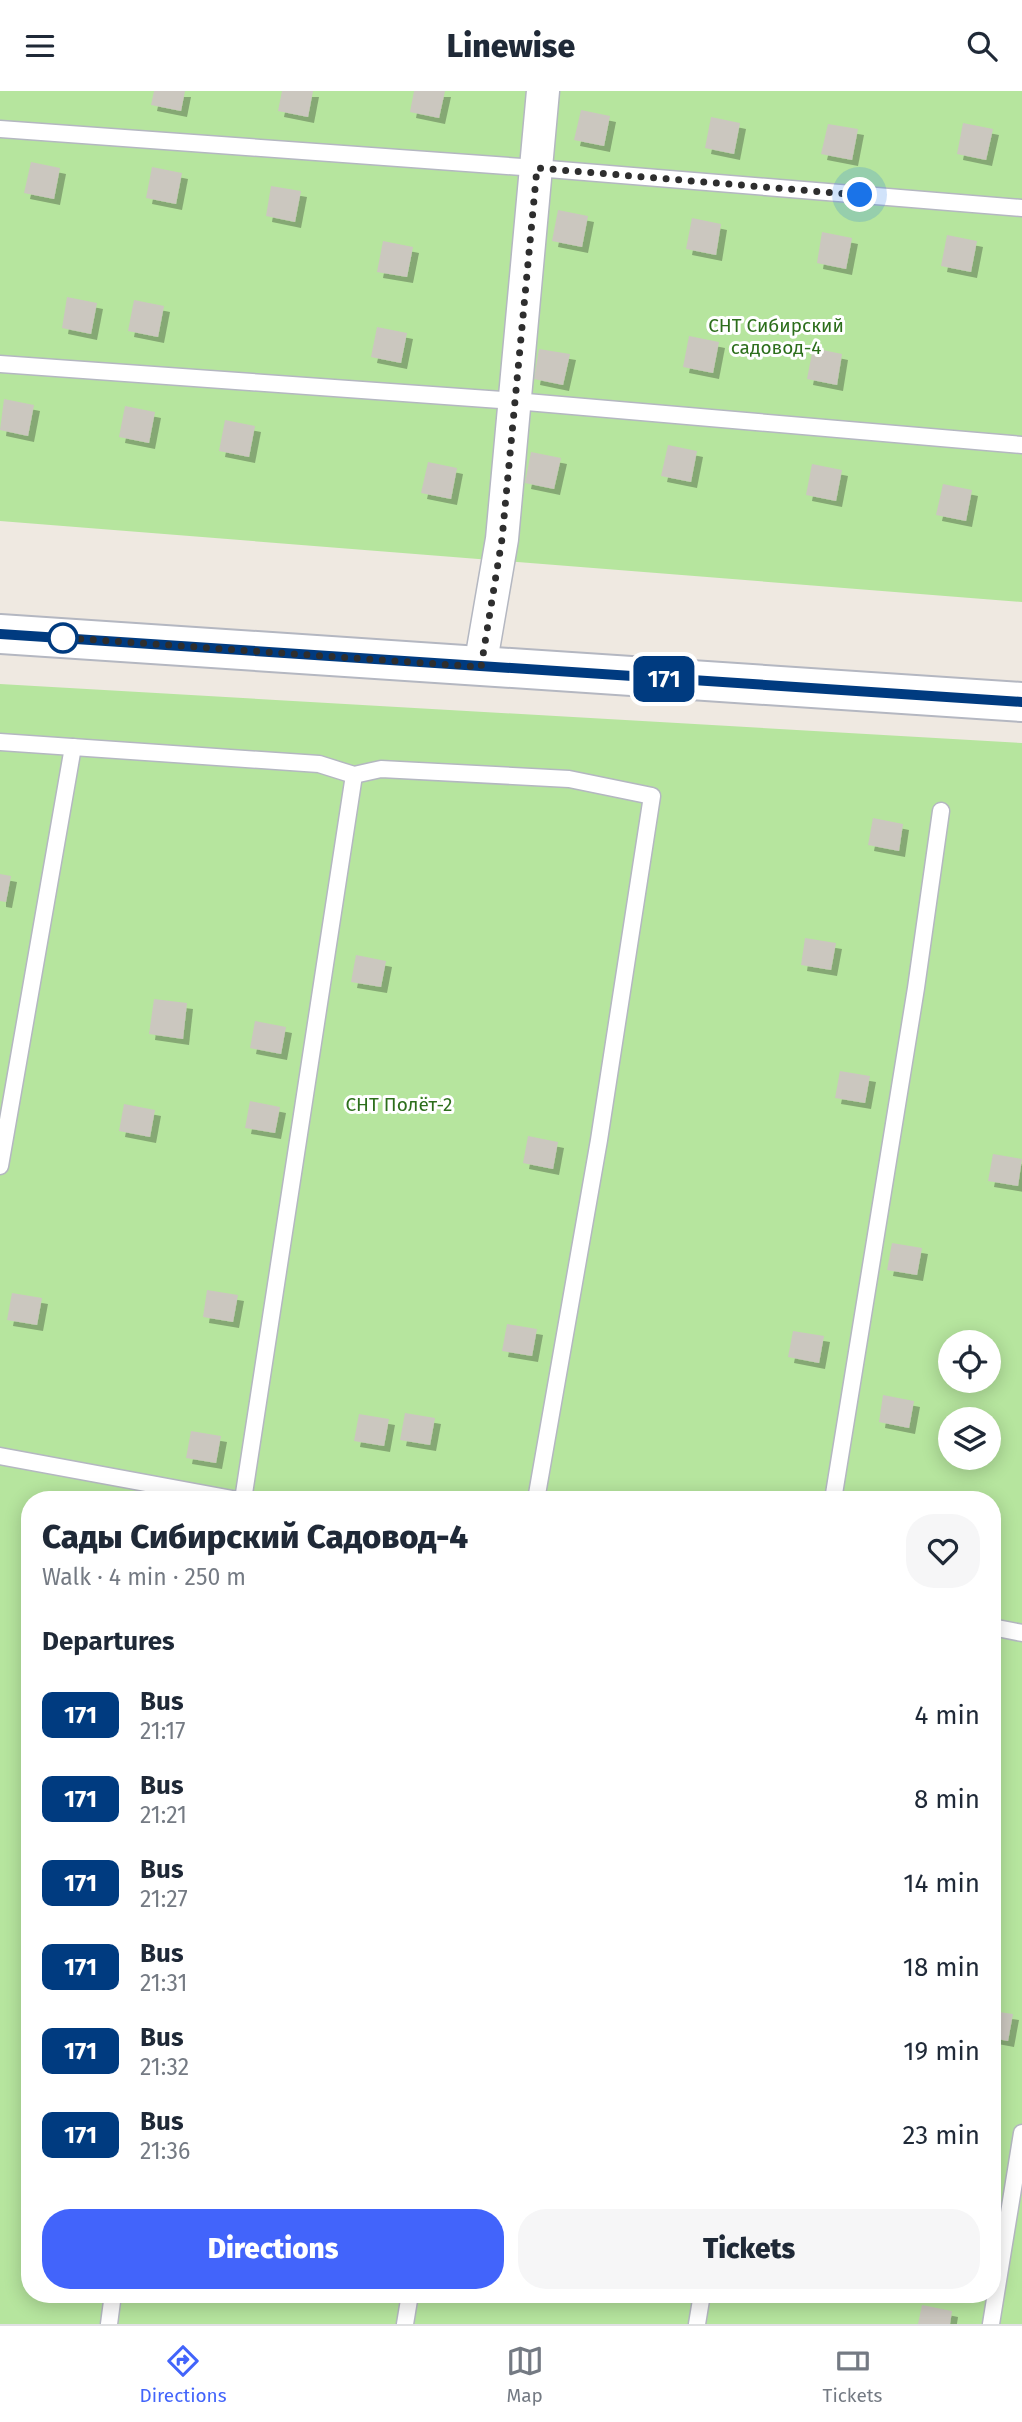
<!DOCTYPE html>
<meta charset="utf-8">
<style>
body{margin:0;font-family:"Fira Sans",sans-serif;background:#f6f6f7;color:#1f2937;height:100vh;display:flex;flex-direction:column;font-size:26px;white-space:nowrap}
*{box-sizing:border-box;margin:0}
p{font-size:23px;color:#747a83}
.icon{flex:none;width:38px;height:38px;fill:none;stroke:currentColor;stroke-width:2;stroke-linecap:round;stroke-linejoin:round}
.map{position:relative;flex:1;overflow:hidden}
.drawer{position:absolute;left:21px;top:1400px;width:980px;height:812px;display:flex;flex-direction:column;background:#fff;border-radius:28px;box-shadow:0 4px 18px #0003}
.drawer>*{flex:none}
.badge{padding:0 14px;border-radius:10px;font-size:24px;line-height:46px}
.buttons{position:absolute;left:938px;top:1239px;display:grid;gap:14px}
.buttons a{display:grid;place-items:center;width:63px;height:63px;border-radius:50%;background:#fff;box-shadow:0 4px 18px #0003;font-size:35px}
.you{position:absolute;width:35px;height:35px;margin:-18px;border:5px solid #fff;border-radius:50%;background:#1a73e8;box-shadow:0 0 0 10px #1a73e833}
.map>.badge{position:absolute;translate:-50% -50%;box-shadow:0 0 0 4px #fff}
h2{padding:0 21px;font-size:26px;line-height:63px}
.round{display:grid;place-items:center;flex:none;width:74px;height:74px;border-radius:28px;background:#f6f6f7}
.head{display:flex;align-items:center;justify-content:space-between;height:119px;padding:0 21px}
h1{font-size:33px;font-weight:800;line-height:52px}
.cta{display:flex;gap:14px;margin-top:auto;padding:14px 21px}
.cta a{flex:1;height:80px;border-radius:28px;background:#4264fb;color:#fff;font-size:28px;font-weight:800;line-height:80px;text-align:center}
.cta a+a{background:#f6f6f7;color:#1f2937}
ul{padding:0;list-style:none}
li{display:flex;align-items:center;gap:21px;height:84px;padding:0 21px}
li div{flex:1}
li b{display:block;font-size:26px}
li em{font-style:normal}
li .badge{min-width:77px;font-weight:700;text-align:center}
header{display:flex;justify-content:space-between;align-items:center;height:91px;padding:0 21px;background:#fff;font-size:32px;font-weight:800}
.tabs{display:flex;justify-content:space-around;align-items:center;height:98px;border-top:2px solid #e0e1e3;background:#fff;font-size:19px;color:#747a83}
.tabs a{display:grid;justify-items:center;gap:4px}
.tabs .on{color:#4264fb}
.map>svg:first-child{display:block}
.green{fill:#b6e59e;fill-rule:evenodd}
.building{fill:#cbc7bf;filter:url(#shadow)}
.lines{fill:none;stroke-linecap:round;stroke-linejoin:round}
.service-casing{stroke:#b4b7c1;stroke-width:19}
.minor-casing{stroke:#b4b7c1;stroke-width:35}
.tertiary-casing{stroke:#b4b7c1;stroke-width:42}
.service{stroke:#fff;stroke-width:16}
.minor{stroke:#fff;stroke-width:32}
.tertiary{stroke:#fff;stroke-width:38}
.line-casing{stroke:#fff;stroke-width:16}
.line{stroke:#003b80;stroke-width:10}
.walk{stroke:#2e2e2e;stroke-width:7;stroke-dasharray:0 12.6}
.stop-dot{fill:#fff;stroke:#003b80;stroke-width:3.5}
.labels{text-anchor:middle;stroke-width:6;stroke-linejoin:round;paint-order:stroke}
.park-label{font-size:19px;fill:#2c6e1b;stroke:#fff}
</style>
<header><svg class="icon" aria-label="menu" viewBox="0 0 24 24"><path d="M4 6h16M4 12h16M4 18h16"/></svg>Linewise<svg class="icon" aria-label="search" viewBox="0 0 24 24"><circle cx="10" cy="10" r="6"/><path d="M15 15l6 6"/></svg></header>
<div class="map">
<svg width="1022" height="2233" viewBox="0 0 1022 2233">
<defs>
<filter id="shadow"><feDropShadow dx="6" dy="6" stdDeviation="0" flood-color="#0004"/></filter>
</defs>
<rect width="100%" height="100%" fill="#efe9e1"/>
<!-- green -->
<g class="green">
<polygon points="0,0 1022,0 1022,511 0,430"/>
<path d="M0 593 1022 652V2233H0ZM950 1251H989V1290H950ZM950 1328H989V1367H950ZM30 1409H992V2203H30Z"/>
</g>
<!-- building -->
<g class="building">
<polygon points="154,0 185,0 181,20 151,14"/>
<polygon points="282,0 313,0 308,26 278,20"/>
<polygon points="414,0 445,0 439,27 410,21"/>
<polygon points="581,19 610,25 604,55 574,49"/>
<polygon points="711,26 740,32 734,63 705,57"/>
<polygon points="963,32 993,38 986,69 957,63"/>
<polygon points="828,33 858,38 852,69 821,63"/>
<polygon points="31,71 60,77 54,108 24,102"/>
<polygon points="152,76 182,82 176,113 146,107"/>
<polygon points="271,95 301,100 295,131 266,125"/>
<polygon points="558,119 588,125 582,156 552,150"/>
<polygon points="692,127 721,133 716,164 686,158"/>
<polygon points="822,141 852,147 846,178 817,172"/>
<polygon points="947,144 977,150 971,181 941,175"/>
<polygon points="383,150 413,156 407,186 377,181"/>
<polygon points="67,206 97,212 91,243 62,237"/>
<polygon points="134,209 164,215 158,246 128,240"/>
<polygon points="377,236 407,242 401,272 371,266"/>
<polygon points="689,245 719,251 713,282 683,276"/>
<polygon points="813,257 842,263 837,294 807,288"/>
<polygon points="539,258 570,263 563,294 534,288"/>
<polygon points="4,308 34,314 28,345 0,339"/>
<polygon points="125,315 155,321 149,352 119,346"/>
<polygon points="225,329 255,335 249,366 219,360"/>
<polygon points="668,354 697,360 691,391 661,385"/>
<polygon points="531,361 561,367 554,398 525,392"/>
<polygon points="428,371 457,377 451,408 421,402"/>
<polygon points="812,373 842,379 836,410 806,404"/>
<polygon points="943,393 972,399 966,430 936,424"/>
<polygon points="873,727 903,733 899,760 868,754"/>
<polygon points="0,783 11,785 6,811 0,810"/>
<polygon points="805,847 836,852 831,879 801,874"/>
<polygon points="356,864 386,870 381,896 351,891"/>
<polygon points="154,908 187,912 183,948 149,943"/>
<polygon points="255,930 286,936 281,963 250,957"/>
<polygon points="840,980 870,985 865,1012 835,1007"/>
<polygon points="250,1010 280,1016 275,1042 245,1037"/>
<polygon points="124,1013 155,1019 150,1046 119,1040"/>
<polygon points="528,1045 558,1051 553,1078 523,1072"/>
<polygon points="993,1063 1022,1068 1018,1095 988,1090"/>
<polygon points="892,1152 922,1157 917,1184 887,1179"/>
<polygon points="207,1199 238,1204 233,1231 203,1226"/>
<polygon points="12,1202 42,1207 37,1234 7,1229"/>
<polygon points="507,1233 537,1238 532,1265 502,1260"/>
<polygon points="793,1240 824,1245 819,1272 788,1266"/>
<polygon points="883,1304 914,1310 909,1337 879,1331"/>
<polygon points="405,1322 435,1327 430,1354 400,1349"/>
<polygon points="359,1323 389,1328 384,1355 354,1350"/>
<polygon points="191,1340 221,1345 216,1372 186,1367"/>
<polygon points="992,1920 1013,1923 1008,1950 992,1947"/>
<polygon points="922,2214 952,2220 950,2233 918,2233"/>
</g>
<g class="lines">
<!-- service casing -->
<g class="service-casing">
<g id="service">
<polyline points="0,38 536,77 1022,117"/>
<polyline points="0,273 515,310 1022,354"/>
<polyline points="0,651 319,673 354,684 381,678 569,688 652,705 599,1049 536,1409"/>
<polyline points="0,1075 73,656"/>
<polyline points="0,1365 238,1409"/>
<polyline points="243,1409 354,684"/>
<polyline points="833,1409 916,897 941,720"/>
<polyline points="992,1536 1022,1542"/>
<polyline points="109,2233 113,2203"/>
<polyline points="405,2233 410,2203"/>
<polyline points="697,2233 702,2203"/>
<polyline points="991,2233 1022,2042"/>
</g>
</g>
<!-- minor casing -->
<g class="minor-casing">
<polyline id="minor" points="480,576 502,448 543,0"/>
</g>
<!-- tertiary casing -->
<g class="tertiary-casing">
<polyline id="tertiary" points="0,543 1022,611"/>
</g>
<!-- service -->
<use href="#service" class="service"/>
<!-- minor -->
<use href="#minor" class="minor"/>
<!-- tertiary -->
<use href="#tertiary" class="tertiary"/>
</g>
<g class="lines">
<!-- line casing -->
<g class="line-casing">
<polyline id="line" points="0,543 1022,611"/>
</g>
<!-- line -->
<use href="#line" class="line"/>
<!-- walk -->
<polyline class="walk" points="63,547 53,546 481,576 502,448 537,77 860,104"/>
</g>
<!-- markers -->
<circle class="stop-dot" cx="63" cy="547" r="14"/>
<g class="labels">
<!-- park labels -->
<g class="park-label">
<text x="776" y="241">СНТ Сибирский<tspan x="776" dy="22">садовод-4</tspan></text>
<text x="399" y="1020">СНТ Полёт-2</text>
</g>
</g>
</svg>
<div class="buttons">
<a><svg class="icon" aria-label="locate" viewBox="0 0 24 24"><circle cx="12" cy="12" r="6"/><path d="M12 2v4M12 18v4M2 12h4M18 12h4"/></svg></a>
<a><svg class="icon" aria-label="layers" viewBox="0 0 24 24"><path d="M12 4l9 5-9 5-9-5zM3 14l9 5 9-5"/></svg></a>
</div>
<div class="you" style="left:860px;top:104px"></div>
<b class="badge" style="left:664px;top:588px;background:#003b80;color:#fff">171</b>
<section class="drawer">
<div class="head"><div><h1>Сады Сибирский Садовод-4</h1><p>Walk · 4 min · 250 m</p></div><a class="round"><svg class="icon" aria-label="heart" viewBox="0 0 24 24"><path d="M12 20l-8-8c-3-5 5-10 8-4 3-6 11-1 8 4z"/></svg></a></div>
<h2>Departures</h2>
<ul>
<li><span class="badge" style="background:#003b80;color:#fff">171</span><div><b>Bus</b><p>21:17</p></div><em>4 min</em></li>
<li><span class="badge" style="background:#003b80;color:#fff">171</span><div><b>Bus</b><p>21:21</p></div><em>8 min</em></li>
<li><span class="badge" style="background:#003b80;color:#fff">171</span><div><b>Bus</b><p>21:27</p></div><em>14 min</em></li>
<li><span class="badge" style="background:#003b80;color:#fff">171</span><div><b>Bus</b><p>21:31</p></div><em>18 min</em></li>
<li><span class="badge" style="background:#003b80;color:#fff">171</span><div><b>Bus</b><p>21:32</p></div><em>19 min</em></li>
<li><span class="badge" style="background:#003b80;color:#fff">171</span><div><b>Bus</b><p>21:36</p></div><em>23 min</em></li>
</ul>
<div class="cta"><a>Directions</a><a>Tickets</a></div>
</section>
</div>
<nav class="tabs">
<a class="on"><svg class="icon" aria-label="directions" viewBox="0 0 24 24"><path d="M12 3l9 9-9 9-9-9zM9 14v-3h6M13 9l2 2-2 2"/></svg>Directions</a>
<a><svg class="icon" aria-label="map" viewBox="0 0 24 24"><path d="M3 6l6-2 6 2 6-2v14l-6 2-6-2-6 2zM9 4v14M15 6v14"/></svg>Map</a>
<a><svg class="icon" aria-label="tickets" viewBox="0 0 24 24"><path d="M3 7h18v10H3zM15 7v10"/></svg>Tickets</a>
</nav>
